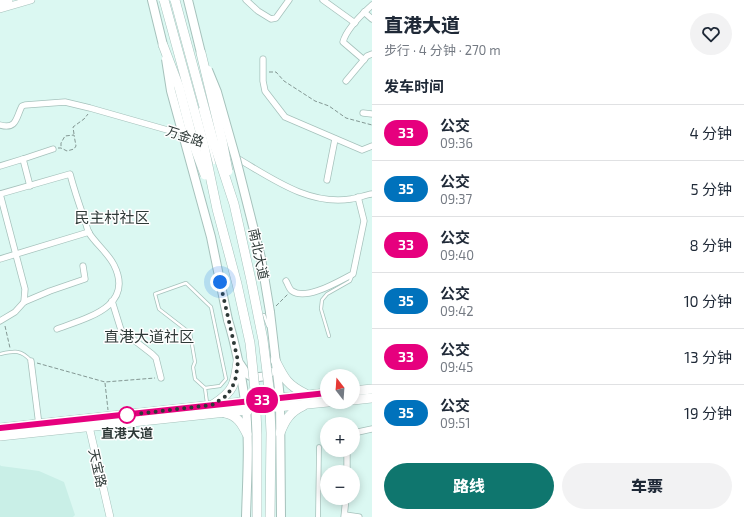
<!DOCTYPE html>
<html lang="zh">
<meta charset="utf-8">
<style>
body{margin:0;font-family:"Exo 2","Noto Sans SC",sans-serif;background:#f2f2f3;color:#1f2937;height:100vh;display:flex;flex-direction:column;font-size:15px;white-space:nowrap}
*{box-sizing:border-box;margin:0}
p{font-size:13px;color:#747a83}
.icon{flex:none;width:22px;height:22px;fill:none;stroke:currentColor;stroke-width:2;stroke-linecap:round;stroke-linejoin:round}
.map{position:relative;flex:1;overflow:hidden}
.sheet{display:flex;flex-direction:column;background:#fff;width:372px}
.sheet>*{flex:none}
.badge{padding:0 8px;border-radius:13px;font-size:14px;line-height:26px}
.needle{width:26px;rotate:343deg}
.controls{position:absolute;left:320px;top:369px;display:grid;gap:8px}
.controls a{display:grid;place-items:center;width:40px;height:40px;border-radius:50%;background:#fff;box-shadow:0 2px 10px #0003;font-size:20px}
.you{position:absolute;width:20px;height:20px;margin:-10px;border:3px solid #fff;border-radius:50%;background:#1a73e8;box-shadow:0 0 0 6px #1a73e833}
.map>.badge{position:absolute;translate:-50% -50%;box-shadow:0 0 0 2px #fff}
h2{padding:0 12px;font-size:15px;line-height:36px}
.round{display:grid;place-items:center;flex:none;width:42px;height:42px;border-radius:21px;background:#f2f2f3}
.overview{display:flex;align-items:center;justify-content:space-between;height:68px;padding:0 12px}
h1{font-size:19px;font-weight:800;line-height:30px}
.action{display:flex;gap:8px;margin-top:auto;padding:8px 12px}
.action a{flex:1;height:46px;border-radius:24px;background:#0f766e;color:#fff;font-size:16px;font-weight:800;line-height:46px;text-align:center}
.action a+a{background:#f2f2f3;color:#1f2937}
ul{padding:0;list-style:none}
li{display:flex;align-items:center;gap:12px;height:56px;padding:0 12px;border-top:1px solid #e0e1e3}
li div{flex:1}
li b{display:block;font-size:15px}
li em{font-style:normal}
li .badge{min-width:44px;font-weight:700;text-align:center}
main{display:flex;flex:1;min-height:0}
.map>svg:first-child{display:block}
.built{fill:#c9efe7}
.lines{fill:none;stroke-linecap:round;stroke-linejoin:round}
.service-casing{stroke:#a6c2bc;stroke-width:4}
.pedestrian-casing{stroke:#a6c2bc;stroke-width:5.5}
.minor-casing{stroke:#a6c2bc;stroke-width:7}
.tertiary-casing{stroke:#a6c2bc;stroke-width:8}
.secondary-casing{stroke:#a6c2bc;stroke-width:10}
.primary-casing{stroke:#a6c2bc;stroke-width:10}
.path{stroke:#839793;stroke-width:1;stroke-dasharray:4 2;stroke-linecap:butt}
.service{stroke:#fff;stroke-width:2.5}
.pedestrian{stroke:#fff;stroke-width:4}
.minor{stroke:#fff;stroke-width:5.5}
.tertiary{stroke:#fff;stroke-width:7}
.secondary{stroke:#fff;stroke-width:8}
.primary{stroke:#fff;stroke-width:9}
.service-bridge-casing{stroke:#a6c2bc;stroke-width:4;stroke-linecap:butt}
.secondary-bridge-casing{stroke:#a6c2bc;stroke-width:10;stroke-linecap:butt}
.trunk-bridge-casing{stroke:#a6c2bc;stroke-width:10;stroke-linecap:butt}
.service-bridge{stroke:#fff;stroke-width:2.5}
.secondary-bridge{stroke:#fff;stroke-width:8}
.trunk-bridge{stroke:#fff;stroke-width:9}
.line-casing{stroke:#fff;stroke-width:9}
.line{stroke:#e6007e;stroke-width:6}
.walk{stroke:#2e3937;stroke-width:4;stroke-dasharray:0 7.2}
.stop-dot{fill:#fff;stroke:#e6007e;stroke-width:2}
.labels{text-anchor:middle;stroke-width:3;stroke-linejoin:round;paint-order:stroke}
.street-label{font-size:13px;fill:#2e3937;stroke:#fefefe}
.stop-label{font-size:13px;font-weight:bold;fill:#2e3937;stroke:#fefefe}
.quarter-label{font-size:15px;fill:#2e3937;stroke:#fefefe}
</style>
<main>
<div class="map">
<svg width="372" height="517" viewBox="0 0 372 517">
<rect width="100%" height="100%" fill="#dbf8f2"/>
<!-- built -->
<polygon class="built" points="0,465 1,466 39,471 64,482 75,515 73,517 0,517"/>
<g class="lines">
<!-- service casing -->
<g class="service-casing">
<g id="service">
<polyline points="264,315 268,326"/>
<polyline points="329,336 321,309 322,300 327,294 350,281 352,276"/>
<path d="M0 354C14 351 21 349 31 361"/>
<polyline points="205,388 220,386 226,379 211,307 186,283 155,294 159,309 190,333 195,362 193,367 195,379 205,388 207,403"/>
</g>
</g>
<!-- pedestrian casing -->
<g class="pedestrian-casing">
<polyline id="pedestrian" points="318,517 319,447"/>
</g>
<!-- minor casing -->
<g class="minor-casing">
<g id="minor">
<polyline points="246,0 258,11 271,19 276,18 289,0"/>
<polyline points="323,0 355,23"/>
<polyline points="364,12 372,19"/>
<polyline points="263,59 263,81 265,91 285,117 362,150 372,146"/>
<path d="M364 60 343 42C346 30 362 14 372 5"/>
<polyline points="346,81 367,56 372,54"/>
<polyline points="363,113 372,114"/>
<path d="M0 125C17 130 16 117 22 106L25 105 65 102 90 108 185 135"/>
<path d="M235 157C270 177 308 206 351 199 358 198 365 195 372 194"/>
<polyline points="23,159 53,149"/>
<polyline points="0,166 23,159 30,186"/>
<polyline points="327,180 335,139"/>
<path d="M0 194 70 174C74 189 79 204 84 218 86 223 87 229 89 233 96 244 108 253 114 265 135 307 86 318 57 329"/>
<polyline points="0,194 25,289 24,302"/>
<polyline points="0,259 89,232"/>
<path d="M286 281C288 284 289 289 292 291 307 301 339 281 353 274L364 221 358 197"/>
<polyline points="112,301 121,330 152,354 156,358 161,378"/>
<polyline points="0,321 15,312 24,302 50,291 85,279 83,266"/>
<polyline points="31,361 39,425"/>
<polyline points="353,437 358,432 372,429"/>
<polyline points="347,472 347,450"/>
<polyline points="345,515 359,517"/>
<polyline points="344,517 346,498"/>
</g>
</g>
<!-- tertiary casing -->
<g class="tertiary-casing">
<g id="tertiary">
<polyline points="0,3 9,0"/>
<polyline points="0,9 31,0"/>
<polyline points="88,422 110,517"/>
</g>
</g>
<!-- secondary casing -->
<g class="secondary-casing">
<g id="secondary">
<polyline points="152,0 163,45"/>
<polyline points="188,0 201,53"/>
<polyline points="270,312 280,398 281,517"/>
<path d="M228 320C236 346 241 373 245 401 250 439 247 479 246 517"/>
<path d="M240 364C242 367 244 370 246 373 252 379 266 378 271 372"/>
</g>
</g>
<!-- primary casing -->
<g class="primary-casing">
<g id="primary">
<path d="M275 360C284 378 287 385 306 394"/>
<polyline points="353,391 372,389"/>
<polyline points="353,400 372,398"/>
<path d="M214 404C234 391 235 384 238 361"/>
<path d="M225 413C237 415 242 424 247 434"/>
<polyline points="0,428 327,393"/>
<path d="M280 433C285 420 290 412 303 406"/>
<polyline points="0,436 217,413 328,402"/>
</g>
</g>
<!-- path -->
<g class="path">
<polyline points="269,72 276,72 284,81 315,101 329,106 346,118 372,125"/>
<polyline points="74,134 73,127 84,119 88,114"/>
<polyline points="58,148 61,148 67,151 74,149 76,146 74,135 65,136 61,143 61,148"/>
<polyline points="276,306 288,294"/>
<polyline points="5,326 10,348"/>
<polyline points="37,363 105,382 155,378"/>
<polyline points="105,383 108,410"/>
</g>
<!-- service -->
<use href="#service" class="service"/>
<!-- pedestrian -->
<use href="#pedestrian" class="pedestrian"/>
<!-- minor -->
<use href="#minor" class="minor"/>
<!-- tertiary -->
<use href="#tertiary" class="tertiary"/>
<!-- secondary -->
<use href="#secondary" class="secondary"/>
<!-- primary -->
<use href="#primary" class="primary"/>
<!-- service-bridge casing -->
<g class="service-bridge-casing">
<polyline id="service-bridge" points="200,109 214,163"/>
</g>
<!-- secondary-bridge casing -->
<g class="secondary-bridge-casing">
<g id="secondary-bridge">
<polyline points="166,59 171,91 211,237 228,320"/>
<polyline points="208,70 217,92 236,159 261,258 270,312"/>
</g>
</g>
<!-- trunk-bridge casing -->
<g class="trunk-bridge-casing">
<g id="trunk-bridge">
<polyline points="164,0 203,142 217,209 237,284 250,343 255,390 257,434 257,517"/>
<polyline points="175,0 213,140 234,204 251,280 263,340 269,388 271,433 270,517"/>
<polyline points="163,45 179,87 195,148 205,175"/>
<polyline points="201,53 222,140 228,171"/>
</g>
</g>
<!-- service-bridge -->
<use href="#service-bridge" class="service-bridge"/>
<!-- secondary-bridge -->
<use href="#secondary-bridge" class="secondary-bridge"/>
<!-- trunk-bridge -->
<use href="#trunk-bridge" class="trunk-bridge"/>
</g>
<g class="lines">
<!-- line casing -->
<g class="line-casing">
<polyline id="line" points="0,428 327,393"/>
</g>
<!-- line -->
<use href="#line" class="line"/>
<!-- walk -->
<polyline class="walk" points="127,415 212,405 226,396 232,388 236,377 238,361 220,282"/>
</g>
<!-- markers -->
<circle class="stop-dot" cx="127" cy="415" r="8"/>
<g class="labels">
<!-- street labels -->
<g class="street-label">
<text transform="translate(185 136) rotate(18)" y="5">万金路</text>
<text transform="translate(259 254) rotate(78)" y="5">南北大道</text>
<text transform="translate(98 468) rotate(77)" y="5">天宝路</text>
</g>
<!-- stop labels -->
<g class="stop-label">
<text x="127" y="438">直港大道</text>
</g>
<!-- quarter labels -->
<g class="quarter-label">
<text x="112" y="223">民主村社区</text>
<text x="149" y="342">直港大道社区</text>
</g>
</g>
</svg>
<div class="controls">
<a><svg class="needle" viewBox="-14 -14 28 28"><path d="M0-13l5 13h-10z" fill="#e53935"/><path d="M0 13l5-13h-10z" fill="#747a83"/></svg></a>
<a>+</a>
<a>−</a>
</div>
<div class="you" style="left:220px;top:282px"></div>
<b class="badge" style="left:262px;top:400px;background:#e6007e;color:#fff">33</b>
</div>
<section class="sheet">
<div class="overview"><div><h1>直港大道</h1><p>步行 · 4 分钟 · 270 m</p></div><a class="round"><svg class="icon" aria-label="heart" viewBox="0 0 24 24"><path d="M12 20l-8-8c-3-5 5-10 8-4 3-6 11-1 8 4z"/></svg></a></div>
<h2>发车时间</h2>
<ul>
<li><span class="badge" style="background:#e6007e;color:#fff">33</span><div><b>公交</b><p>09:36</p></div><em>4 分钟</em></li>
<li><span class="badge" style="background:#0072bc;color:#fff">35</span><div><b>公交</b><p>09:37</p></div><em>5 分钟</em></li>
<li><span class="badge" style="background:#e6007e;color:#fff">33</span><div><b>公交</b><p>09:40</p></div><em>8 分钟</em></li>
<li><span class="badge" style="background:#0072bc;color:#fff">35</span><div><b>公交</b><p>09:42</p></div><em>10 分钟</em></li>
<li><span class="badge" style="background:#e6007e;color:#fff">33</span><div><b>公交</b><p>09:45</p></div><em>13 分钟</em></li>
<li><span class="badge" style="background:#0072bc;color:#fff">35</span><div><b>公交</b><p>09:51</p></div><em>19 分钟</em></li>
</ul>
<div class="action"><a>路线</a><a>车票</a></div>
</section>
</main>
